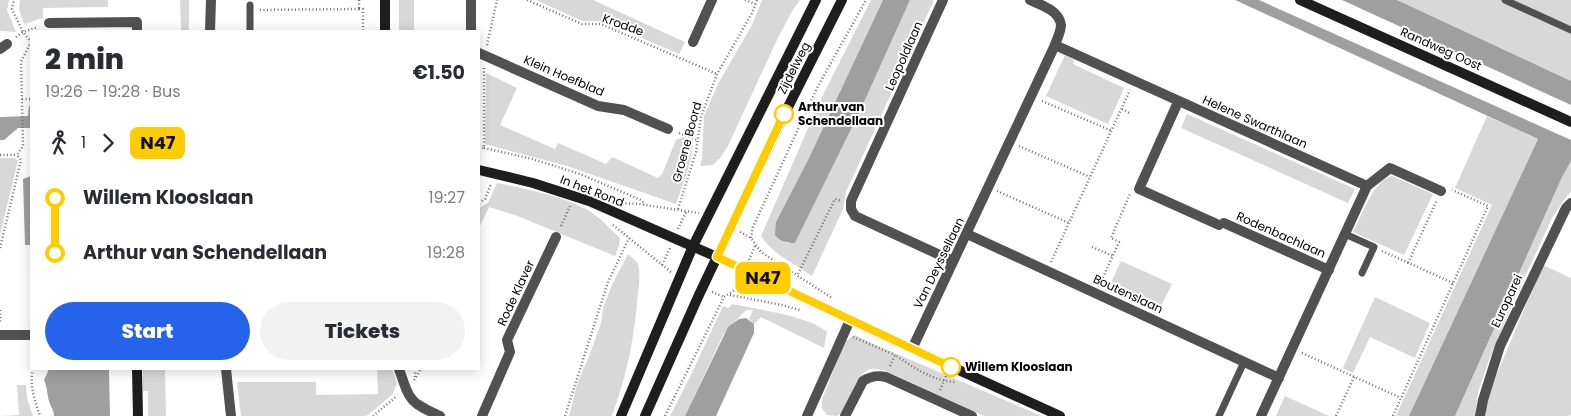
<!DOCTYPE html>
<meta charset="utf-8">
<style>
body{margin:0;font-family:Poppins,sans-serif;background:#f2f2f3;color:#2b2b33;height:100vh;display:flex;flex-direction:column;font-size:19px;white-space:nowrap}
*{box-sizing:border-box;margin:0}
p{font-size:16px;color:#7c7c81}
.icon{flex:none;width:28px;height:28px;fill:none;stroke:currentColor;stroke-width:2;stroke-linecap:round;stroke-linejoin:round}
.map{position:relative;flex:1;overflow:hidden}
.sheet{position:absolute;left:30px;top:30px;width:450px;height:340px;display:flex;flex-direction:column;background:#fff;border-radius:0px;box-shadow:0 2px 12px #0003}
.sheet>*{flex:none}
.badge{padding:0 10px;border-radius:8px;font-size:18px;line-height:32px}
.map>.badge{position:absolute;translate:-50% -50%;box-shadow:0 0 0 2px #fff}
.legs{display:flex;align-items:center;gap:8px;height:55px;padding:0 15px;font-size:16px}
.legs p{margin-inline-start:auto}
.head{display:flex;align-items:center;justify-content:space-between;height:85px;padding:0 15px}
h1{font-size:28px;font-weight:800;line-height:38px}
.cta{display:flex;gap:10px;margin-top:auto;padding:10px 15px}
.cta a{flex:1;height:58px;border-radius:30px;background:#2563eb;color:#fff;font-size:20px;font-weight:800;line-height:58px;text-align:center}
.cta a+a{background:#f2f2f3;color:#2b2b33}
ul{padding:0 15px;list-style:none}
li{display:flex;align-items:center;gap:18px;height:55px;font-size:19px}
li i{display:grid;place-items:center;width:8px;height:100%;margin:0 6px;background:currentColor}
li i::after{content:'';width:12px;height:12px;margin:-6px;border:4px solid;border-radius:50%;background:#fff}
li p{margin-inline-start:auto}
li:first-child i{background:linear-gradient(#0000 50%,currentColor 0)}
li:last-child i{background:linear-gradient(currentColor 50%,#0000 0)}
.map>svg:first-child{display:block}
.green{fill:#d8d8d8}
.water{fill:#9f9f9f}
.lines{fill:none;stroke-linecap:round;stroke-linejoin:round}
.path{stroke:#737373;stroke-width:2.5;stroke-dasharray:1 2.5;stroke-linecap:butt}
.lane{stroke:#515151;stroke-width:7}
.street{stroke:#515151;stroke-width:10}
.secondary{stroke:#1e1e1e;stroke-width:10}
.line-1-casing{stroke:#fff;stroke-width:11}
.line-1{stroke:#fc0;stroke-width:8}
.stop-1-dot{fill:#fff;stroke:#fc0;stroke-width:2.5}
.labels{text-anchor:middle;stroke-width:4;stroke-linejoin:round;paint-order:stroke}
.street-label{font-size:12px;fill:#000;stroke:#fff}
.stop-label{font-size:12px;font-weight:bold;fill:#000;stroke:#fff;text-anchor:start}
</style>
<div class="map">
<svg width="1571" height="416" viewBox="0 0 1571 416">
<rect width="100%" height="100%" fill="#fff"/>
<!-- green -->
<g class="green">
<polygon points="0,0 9,0 7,10 16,32 0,31"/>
<polygon points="20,0 108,0 108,7 43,8 43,18 24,24 19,9"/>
<polygon points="180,0 189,0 189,31 181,31"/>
<rect x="399" y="0" width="15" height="31"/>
<polygon points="536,0 593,0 685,42 679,54 603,21 582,21"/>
<polygon points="762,0 800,0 792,11 775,44 728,146 720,158 713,165 700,166 702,159 704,116 718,84 752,25"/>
<path d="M871 0H883L809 158 776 222 786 243H795L860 111 910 0H934L846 192 843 209 812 276C795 264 772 254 761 236L819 103Z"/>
<polygon points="1397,0 1571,0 1571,81"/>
<polygon points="1065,55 1074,60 1073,64 1124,88 1108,124 1046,96"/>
<path d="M486 73 517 88 500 125 555 149 558 143 606 164 612 157 658 178 662 174 676 140 683 137 693 141C692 163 683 183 676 204L567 166 485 144Z"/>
<polygon points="1187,114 1355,189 1348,203 1181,128"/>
<polygon points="1487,116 1538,139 1409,416 1396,416 1492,205 1455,188"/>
<polygon points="0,158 15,158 18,161 0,235"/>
<polygon points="1571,161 1571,193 1567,196 1552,218 1513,303 1489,360 1478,393 1475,416 1455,416 1562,177"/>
<path d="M1392 176 1433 194 1404 255 1353 232C1361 217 1374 179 1392 176Z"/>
<path d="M497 183C525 189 558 195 584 208 597 214 609 228 620 238L619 246 615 256 515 215 489 207 479 228V208L488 203Z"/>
<path d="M628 254C631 257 635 260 637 262 641 271 639 284 638 293 635 334 627 375 613 413L612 416H569L577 384 588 359 601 323 603 308 612 285Z"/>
<polygon points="1121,261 1172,284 1160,308 1110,285"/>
<polygon points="1543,265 1571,278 1571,414 1569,416 1485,416 1487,400 1496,376"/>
<polygon points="1375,297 1430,323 1415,358 1370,337 1353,373 1343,368"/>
<path d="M732 304C756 309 810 316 827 332L824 348 761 317 754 324 749 319 753 310H746C738 319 730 325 723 335L685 416H670L690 377 723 306 728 308Z"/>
<path d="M855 335 871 343 1042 416H984L884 370C880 370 874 368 871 369 857 372 848 401 843 412L837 416 827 415 822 408V400L844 342Z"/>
<polygon points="143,369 165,369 166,416 148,416 148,391 143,391"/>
<polygon points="377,369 392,369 397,383 393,394 368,415 364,416 241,416 237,382 316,382 316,395 378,394"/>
<polygon points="17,385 26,385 27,398 33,416 0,416 19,415"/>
<polygon points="1285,396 1329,416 1276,416"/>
</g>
<!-- water -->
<g class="water">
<path d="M883 0H910L860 111 795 243C786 243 780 241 775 235L776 222 809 158Z"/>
<polygon points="1235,0 1259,0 1571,140 1571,161 1562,177 1455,416 1409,416 1538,139"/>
<polygon points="1342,0 1397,0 1571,81 1571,105"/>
<polygon points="29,106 31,106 31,128 18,128 4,140 0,140 0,117 28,116"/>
<polygon points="31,176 31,245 25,245 23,179"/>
<polygon points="746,318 754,324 754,333 716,416 685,416 728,327 739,319"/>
<path d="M49 369H109L110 416H54C54 411 52 409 50 404 47 397 48 389 44 380Z"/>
</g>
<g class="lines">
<!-- path -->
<g class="path">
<polyline points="359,0 359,9"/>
<polyline points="527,0 582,24 601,24 717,74"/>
<polyline points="745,0 755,4"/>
<polyline points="359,9 363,9 363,31"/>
<polyline points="260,10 359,9"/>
<polyline points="16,37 23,32 38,27"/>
<polyline points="487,45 497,0"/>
<polyline points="22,99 31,99"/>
<polyline points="1042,101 1112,131"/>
<polyline points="1122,109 1131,114"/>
<polyline points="679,133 697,140"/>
<polyline points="1019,146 1090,177"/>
<polyline points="479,147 484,148 484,67"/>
<polyline points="484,148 533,159 580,174 641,200 645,204"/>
<polyline points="0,155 17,155"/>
<polyline points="997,191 1069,223"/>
<polyline points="479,203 485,199 491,184"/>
<polyline points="622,203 639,204 699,213"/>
<polyline points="678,209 696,152 701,117 717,74 752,13 757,0"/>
<polyline points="613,225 671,272"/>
<polyline points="561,226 570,206"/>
<polyline points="678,229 687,210"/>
<polyline points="740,232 751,238 761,252 832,298"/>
<polyline points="751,238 753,227 817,88 866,0"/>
<polyline points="1092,247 1113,256"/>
<polyline points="0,248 21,160 17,155 23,146 21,62 31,42 23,32 12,9 14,0"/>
<polyline points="1382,251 1453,283"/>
<polyline points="749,260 755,246"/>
<polyline points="1051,262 1130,90"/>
<polyline points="1408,263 1437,200"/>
<polyline points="662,265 670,248"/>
<polyline points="798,274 835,199 841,201"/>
<polyline points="1100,284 1119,242 1111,238 1130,194"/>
<polyline points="712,292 724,297"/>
<polyline points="730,295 782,305 800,310"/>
<polyline points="0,310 0,323"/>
<polyline points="853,337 895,355"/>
<polyline points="1302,353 1401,398"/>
<path d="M890 366 895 355C913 367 934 382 956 382"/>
<path d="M33 369C29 385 35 401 40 416"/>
<polyline points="415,369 415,377"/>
<polyline points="414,380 421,369"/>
<polyline points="940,390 946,376"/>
<polyline points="373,416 397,396"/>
<polyline points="565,416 608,282 629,238"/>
<polyline points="665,416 724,297 735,290 740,279"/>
<polyline points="1336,416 1354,377"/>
<polyline points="1393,416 1488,206 1452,190"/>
</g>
<!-- lane -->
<g class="lane">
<polyline points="1505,0 1571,30"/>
<polyline points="250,5 250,31"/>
<polyline points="1345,234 1374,247 1362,273"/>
<polyline points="1219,416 1244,362"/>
</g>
<!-- street -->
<g class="street">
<polyline points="471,0 471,31"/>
<polyline points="943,0 851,201 851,209 855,216 953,261"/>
<polyline points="49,23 137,22 137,31"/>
<polyline points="210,31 211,0"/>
<polyline points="693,42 712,0"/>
<polyline points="1055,45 1367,186"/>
<polyline points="0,49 7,44"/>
<polyline points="479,53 598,106 624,110 668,129"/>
<polyline points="1178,102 1139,189 1219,225"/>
<polyline points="1224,223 1329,270"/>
<polyline points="967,234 1279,378"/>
<polyline points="0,335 31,335"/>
<path d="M912 349 1055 45C1057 39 1061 31 1061 25 1059 10 1041 5 1030 0"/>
<polyline points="226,369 231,416"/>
<path d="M399 369C410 401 409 402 440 416"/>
<polyline points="482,416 510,352 507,340 556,237"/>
<polyline points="807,416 850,320"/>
<path d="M845 416 863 381C871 376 877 375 886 377L972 416"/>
<polyline points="1261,416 1367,186 1390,168 1441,191"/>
<polyline points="1480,416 1483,400 1500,346 1566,208 1571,203"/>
</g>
<!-- secondary -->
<g class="secondary">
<polyline points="385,0 385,31"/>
<polyline points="1300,0 1571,122"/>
<polyline points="479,170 533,183 589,201 717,257 893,340 1060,416"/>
<polyline points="137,369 138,416"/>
<polyline points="621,416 693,246 816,0"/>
<polyline points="645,416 698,297 785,113 842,0"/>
</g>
</g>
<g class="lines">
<!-- line-1 casing -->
<g class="line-1-casing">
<polyline id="line-1" points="784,114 717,257 951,367"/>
</g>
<!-- line-1 -->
<use href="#line-1" class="line-1"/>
</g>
<!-- markers -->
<g class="stop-1-dot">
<circle cx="784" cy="114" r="9"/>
<circle cx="951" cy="367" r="9"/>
</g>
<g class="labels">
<!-- street labels -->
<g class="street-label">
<text transform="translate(623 25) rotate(20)" y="4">Krodde</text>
<text transform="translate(1441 49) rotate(24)" y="4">Randweg Oost</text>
<text transform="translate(904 56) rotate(-66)" y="4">Leopoldlaan</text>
<text transform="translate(794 68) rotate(-63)" y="4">Zijdelweg</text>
<text transform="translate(564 76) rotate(23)" y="4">Klein Hoefblad</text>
<text transform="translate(1255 122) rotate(24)" y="4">Helene Swarthlaan</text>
<text transform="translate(687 142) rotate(-75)" y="4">Groene Boord</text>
<text transform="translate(592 191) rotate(21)" y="4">In het Rond</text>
<text transform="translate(1281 235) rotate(24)" y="4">Rodenbachlaan</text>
<text transform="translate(939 263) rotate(-64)" y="4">Van Deyssellaan</text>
<text transform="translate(516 293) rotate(-65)" y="4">Rode Klaver</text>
<text transform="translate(1128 294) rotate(25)" y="4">Boutenslaan</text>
<text transform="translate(1507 301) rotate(-65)" y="4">Europarei</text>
</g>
<!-- stop labels -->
<g class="stop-label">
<text x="798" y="111">Arthur van<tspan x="798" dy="14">Schendellaan</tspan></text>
<text x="965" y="371">Willem Klooslaan</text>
</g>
</g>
</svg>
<b class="badge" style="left:763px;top:278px;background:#fc0;color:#111">N47</b>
<section class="sheet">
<div class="head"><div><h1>2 min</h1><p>19:26 – 19:28 · Bus</p></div><b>€1.50</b></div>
<div class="legs"><svg class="icon" aria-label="walk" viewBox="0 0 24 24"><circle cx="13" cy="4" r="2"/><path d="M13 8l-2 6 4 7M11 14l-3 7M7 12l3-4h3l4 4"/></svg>1<svg class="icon" aria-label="forward" viewBox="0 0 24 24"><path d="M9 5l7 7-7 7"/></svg><b class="badge" style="background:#fc0;color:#111">N47</b></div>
<ul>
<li><i style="color:#fc0"></i><b>Willem Klooslaan</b><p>19:27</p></li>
<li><i style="color:#fc0"></i><b>Arthur van Schendellaan</b><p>19:28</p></li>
</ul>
<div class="cta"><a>Start</a><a>Tickets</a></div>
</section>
</div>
